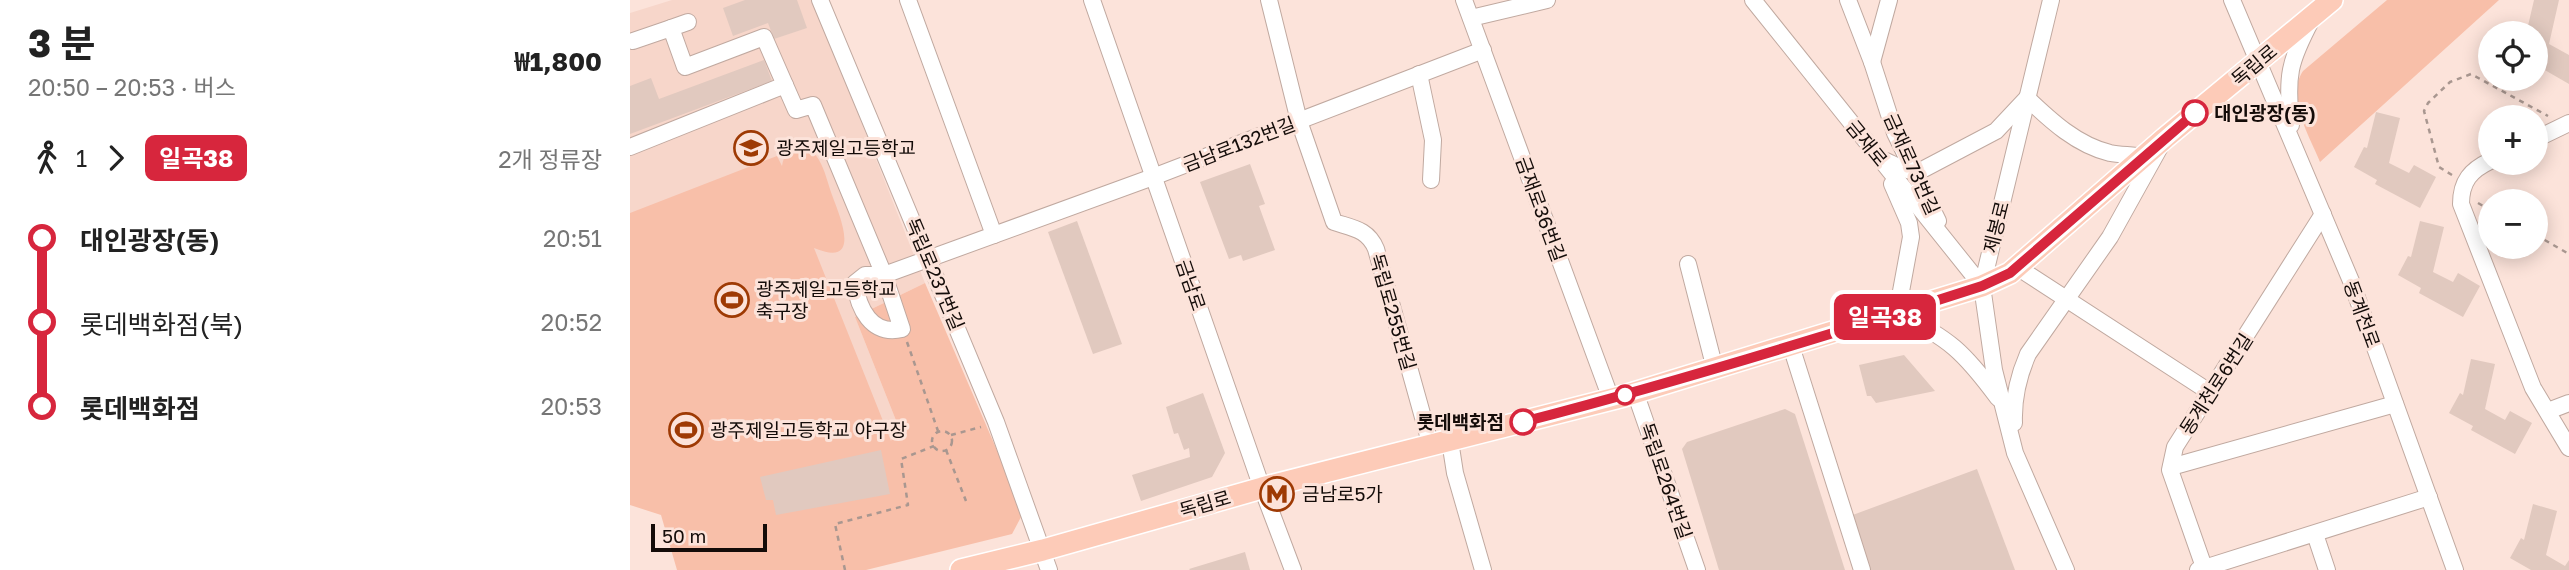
<!DOCTYPE html>
<html lang="ko">
<meta charset="utf-8">
<style>
body{margin:0;font-family:"Golos Text","Noto Sans KR",sans-serif;background:#f6f6f6;color:#222;height:100vh;display:flex;flex-direction:column;font-size:26px;white-space:nowrap}
*{box-sizing:border-box;margin:0}
p{font-size:23px;color:#767676}
.icon{flex:none;width:38px;height:38px;fill:none;stroke:currentColor;stroke-width:2;stroke-linecap:round;stroke-linejoin:round}
.map{position:relative;flex:1;overflow:hidden}
.sheet{display:flex;flex-direction:column;background:#fff;width:630px}
.sheet>*{flex:none}
.badge{padding:0 14px;border-radius:10px;font-size:24px;line-height:46px}
.tools{position:absolute;left:1848px;top:21px;display:grid;gap:14px}
.tools a{display:grid;place-items:center;width:70px;height:70px;border-radius:50%;background:#fff;box-shadow:0 4px 18px #0003;font-size:35px}
.scale{position:absolute;left:21px;bottom:18px;width:116px;box-sizing:border-box;padding-left:7px;border:4px solid #140c09;border-top:0;font-size:19px;line-height:24px;white-space:nowrap;color:#140c09;-webkit-text-stroke:5px #fce3da;paint-order:stroke}
.map>.badge{position:absolute;translate:-50% -50%;box-shadow:0 0 0 4px #fff}
.legs{display:flex;align-items:center;gap:10px;height:77px;padding:0 28px;font-size:23px}
.legs p{margin-inline-start:auto}
.head{display:flex;align-items:center;justify-content:space-between;height:119px;padding:0 28px}
h1{font-size:38px;font-weight:700;line-height:52px}
ul{padding:0 28px;list-style:none}
li{display:flex;align-items:center;gap:24px;height:84px;font-size:26px}
li i{display:grid;place-items:center;width:10px;height:100%;margin:0 9px;background:currentColor}
li i::after{content:'';width:18px;height:18px;margin:-9px;border:5px solid;border-radius:50%;background:#fff}
li p{margin-inline-start:auto}
li:first-child i{background:linear-gradient(#0000 50%,currentColor 0)}
li:last-child i{background:linear-gradient(currentColor 50%,#0000 0)}
main{display:flex;flex:1;min-height:0}
.map>svg:first-child{display:block}
.built{fill:#f7d6ca}
.green{fill:#f8bfa9}
.building{fill:#e1c9bf}
.lines{fill:none;stroke-linecap:round;stroke-linejoin:round}
.minor-casing{stroke:#c0a9a0;stroke-width:18}
.major-casing{stroke:#fff;stroke-width:24}
.path{stroke:#a99790;stroke-width:2.5;stroke-dasharray:5 5;stroke-linecap:butt}
.minor{stroke:#fff;stroke-width:16}
.major{stroke:#fdcbb8;stroke-width:21}
.line-1-casing{stroke:#fff;stroke-width:16}
.line-1{stroke:#d7263d;stroke-width:10}
.stop-1-dot{fill:#fff;stroke:#d7263d;stroke-width:3.5}
.labels{text-anchor:middle;stroke-width:6;stroke-linejoin:round;paint-order:stroke}
.street-label{font-size:19px;fill:#140c09;stroke:#fce3da}
.stop-label{font-size:19px;font-weight:bold;fill:#140c09;stroke:#fce3da;text-anchor:start}
.poi-label{font-size:19px;fill:#140c09;stroke:#fce3da;text-anchor:start}
</style>
<main>
<section class="sheet">
<div class="head"><div><h1>3 분</h1><p>20:50 – 20:53 · 버스</p></div><b>₩1,800</b></div>
<div class="legs"><svg class="icon" aria-label="walk" viewBox="0 0 24 24"><circle cx="13" cy="4" r="2"/><path d="M13 8l-2 6 4 7M11 14l-3 7M7 12l3-4h3l4 4"/></svg>1<svg class="icon" aria-label="forward" viewBox="0 0 24 24"><path d="M9 5l7 7-7 7"/></svg><b class="badge" style="background:#d7263d;color:#fff">일곡38</b><p>2개 정류장</p></div>
<ul>
<li><i style="color:#d7263d"></i><b>대인광장(동)</b><p>20:51</p></li>
<li><i style="color:#d7263d"></i><span>롯데백화점(북)</span><p>20:52</p></li>
<li><i style="color:#d7263d"></i><b>롯데백화점</b><p>20:53</p></li>
</ul>
</section>
<div class="map">
<svg width="1939" height="570" viewBox="0 0 1939 570">
<rect width="100%" height="100%" fill="#fce3da"/>
<!-- built -->
<polygon class="built" points="42,0 183,0 295,283 225,317 267,423 261,442 0,505 0,13"/>
<!-- green -->
<g class="green">
<path d="M1757 0H1869L1690 162C1680 136 1655 98 1673 71Z"/>
<path d="M172 147C180 148 185 153 189 160 195 170 198 184 202 195 211 219 232 268 184 248L261 441 267 423 225 317 295 283 387 497 391 517 382 534 236 570H47L31 515 0 505V213L147 156 152 166C154 153 160 150 172 147Z"/>
</g>
<!-- building -->
<g class="building">
<polygon points="115,0 167,0 177,28 144,39 138,23 103,36 93,8"/>
<polygon points="1904,0 1929,0 1919,44 1939,55 1939,84 1906,65 1906,33 1891,33 1894,28 1897,30"/>
<polygon points="134,60 142,81 0,134 0,86 21,78 29,99"/>
<polygon points="1746,112 1770,118 1759,163 1779,173 1784,165 1806,177 1790,208 1745,184 1747,180 1724,167 1734,147 1737,148"/>
<polygon points="620,164 635,204 629,206 645,250 613,261 611,255 599,259 570,182"/>
<polygon points="447,221 492,344 463,354 418,232"/>
<polygon points="1790,221 1814,227 1803,272 1823,282 1828,273 1850,286 1833,317 1789,293 1791,288 1768,275 1778,256 1781,257"/>
<polygon points="1274,355 1305,391 1246,403 1241,396 1237,396 1229,365"/>
<polygon points="1841,359 1865,364 1855,409 1875,420 1880,411 1902,423 1885,454 1841,430 1843,426 1819,413 1830,393 1833,395"/>
<polygon points="573,393 595,453 582,477 511,501 502,475 560,457 559,448 554,450 548,433 544,434 536,407"/>
<polygon points="1155,409 1165,414 1215,570 1089,570 1052,449 1057,442"/>
<polygon points="251,450 260,494 146,515 143,500 136,500 130,477"/>
<polygon points="1347,469 1385,570 1240,570 1220,516"/>
<polygon points="1903,504 1927,511 1916,555 1935,566 1939,560 1939,570 1901,570 1880,558 1891,538 1894,540"/>
<polygon points="615,552 620,570 560,570 559,569"/>
</g>
<g class="lines">
<!-- minor casing -->
<g class="minor-casing">
<g id="minor">
<polyline points="190,0 366,422 419,570"/>
<polyline points="278,0 364,235"/>
<polyline points="462,0 632,488 663,570"/>
<path d="M639 0 669 121 704 222C722 228 738 229 746 249L801 446"/>
<polyline points="834,0 981,399"/>
<polyline points="1123,0 1352,286"/>
<polyline points="1218,0 1242,62 1265,133 1308,221"/>
<polyline points="1421,0 1352,286 1364,370 1385,453 1436,570"/>
<polyline points="1602,0 1721,281 1825,570"/>
<polyline points="841,18 917,0"/>
<polyline points="41,28 58,22"/>
<polyline points="3,41 41,28 55,67 134,37 155,85"/>
<polyline points="1242,62 1259,0"/>
<polyline points="789,74 803,140 801,180"/>
<path d="M1661 125C1657 74 1658 64 1682 19"/>
<polyline points="1906,139 1939,123"/>
<polyline points="0,147 155,85 166,110 183,105 254,275 523,177 853,50"/>
<path d="M1256 161C1267 166 1278 173 1290 171L1366 131 1397 98C1421 121 1447 145 1480 153 1491 155 1503 155 1513 157"/>
<path d="M1860 161C1841 170 1831 181 1831 204L1903 388 1939 448"/>
<path d="M1262 184 1279 223 1281 237 1267 313C1319 338 1334 352 1368 398"/>
<polyline points="1058,264 1085,369"/>
<polyline points="1387,267 1581,393"/>
<path d="M235 275H254L272 329C241 336 228 308 225 283Z"/>
<polyline points="1161,346 1232,570"/>
<polyline points="1005,392 1067,570"/>
<polyline points="1918,411 1939,403"/>
<path d="M1384 423C1383 398 1388 377 1398 354L1480 237 1530 147"/>
<polyline points="820,441 825,473 853,570"/>
<polyline points="1541,467 1765,404"/>
<polyline points="1685,534 1697,570"/>
<polyline points="1568,570 1799,497"/>
<polyline points="1575,570 1540,470 1545,447 1693,214"/>
</g>
</g>
<!-- major casing -->
<g class="major-casing">
<polyline id="major" points="331,570 413,550 632,488 994,396 1352,286 1380,273 1535,138 1702,0"/>
</g>
<!-- path -->
<g class="path">
<polyline points="1822,175 1809,167 1794,111 1798,103 1820,82 1841,74 1918,116"/>
<polyline points="1848,203 1860,210"/>
<polyline points="1906,235 1939,254"/>
<polyline points="277,342 308,431"/>
<circle cx="312" cy="441" r="10"/>
<polyline points="321,435 351,427"/>
<polyline points="316,450 336,501"/>
<polyline points="215,570 205,524 278,505 271,459 304,446"/>
</g>
<!-- minor -->
<use href="#minor" class="minor"/>
<!-- major -->
<use href="#major" class="major"/>
</g>
<g class="lines">
<!-- line-1 casing -->
<g class="line-1-casing">
<path id="line-1" d="M893 422C1047 382 1200 335 1352 286L1380 273 1565 113"/>
</g>
<!-- line-1 -->
<use href="#line-1" class="line-1"/>
</g>
<!-- icons -->
<defs>
<g id="school-ring" transform="scale(1.75)"><circle r="9.5" fill="#fce3da" stroke="#9e3a04" stroke-width="1.5"/><path d="M0-5L7-2L0 1L-7-2ZM-4 1L0 2.5L4 1V4Q0 6-4 4Z" fill="#9e3a04"/></g>
<g id="stadium-ring" transform="scale(1.75)"><circle r="9.5" fill="#fce3da" stroke="#9e3a04" stroke-width="1.5"/><path d="M0-5a6.5 5 0 1 0 0 10a6.5 5 0 1 0 0-10ZM-3.5-1.8h7v3.6h-7Z" fill="#9e3a04"/></g>
<g id="metro-ring" transform="scale(1.75)"><circle r="9.5" fill="#fce3da" stroke="#9e3a04" stroke-width="1.5"/><path d="M-5.5 5V-5H-3L0 0L3-5H5.5V5H3V-.5L0 4L-3-.5V5Z" fill="#9e3a04"/></g>
</defs>
<g fill-rule="evenodd">
<use href="#school-ring" x="121" y="148"/>
<use href="#stadium-ring" x="102" y="300"/>
<use href="#stadium-ring" x="56" y="430"/>
<use href="#metro-ring" x="647" y="494"/>
</g>
<!-- markers -->
<g class="stop-1-dot">
<circle cx="1565" cy="113" r="12"/>
<circle cx="995" cy="395" r="9"/>
<circle cx="893" cy="422" r="12"/>
</g>
<g class="labels">
<!-- street labels -->
<g class="street-label">
<text transform="translate(1624 65) rotate(-40)" y="7">독립로</text>
<text transform="translate(1237 143) rotate(51)" y="7">금재로</text>
<text transform="translate(609 144) rotate(-21)" y="7">금남로132번길</text>
<text transform="translate(1282 164) rotate(66)" y="7">금재로73번길</text>
<text transform="translate(911 209) rotate(70)" y="7">금재로36번길</text>
<text transform="translate(1366 227) rotate(-76)" y="7">제봉로</text>
<text transform="translate(305 274) rotate(67)" y="7">독립로237번길</text>
<text transform="translate(561 285) rotate(71)" y="7">금남로</text>
<text transform="translate(763 312) rotate(74)" y="7">독립로255번길</text>
<text transform="translate(1732 314) rotate(70)" y="7">동계천로</text>
<text transform="translate(1586 384) rotate(-57)" y="7">동계천로6번길</text>
<text transform="translate(1036 481) rotate(71)" y="7">독립로264번길</text>
<text transform="translate(575 504) rotate(-16)" y="7">독립로</text>
</g>
<!-- stop labels -->
<g class="stop-label">
<text x="1584" y="120">대인광장(동)</text>
<text x="874" y="429" text-anchor="end">롯데백화점</text>
</g>
<!-- poi labels -->
<g class="poi-label">
<text x="146" y="155">광주제일고등학교</text>
<text x="126" y="296">광주제일고등학교<tspan x="126" dy="22">축구장</tspan></text>
<text x="80" y="437">광주제일고등학교 야구장</text>
<text x="672" y="501">금남로5가</text>
</g>
</g>
</svg>
<div class="tools">
<a><svg class="icon" aria-label="locate" viewBox="0 0 24 24"><circle cx="12" cy="12" r="6"/><path d="M12 2v4M12 18v4M2 12h4M18 12h4"/></svg></a>
<a>+</a>
<a>−</a>
</div>
<div class="scale">50 m</div>
<b class="badge" style="left:1255px;top:317px;background:#d7263d;color:#fff">일곡38</b>
</div>
</main>
